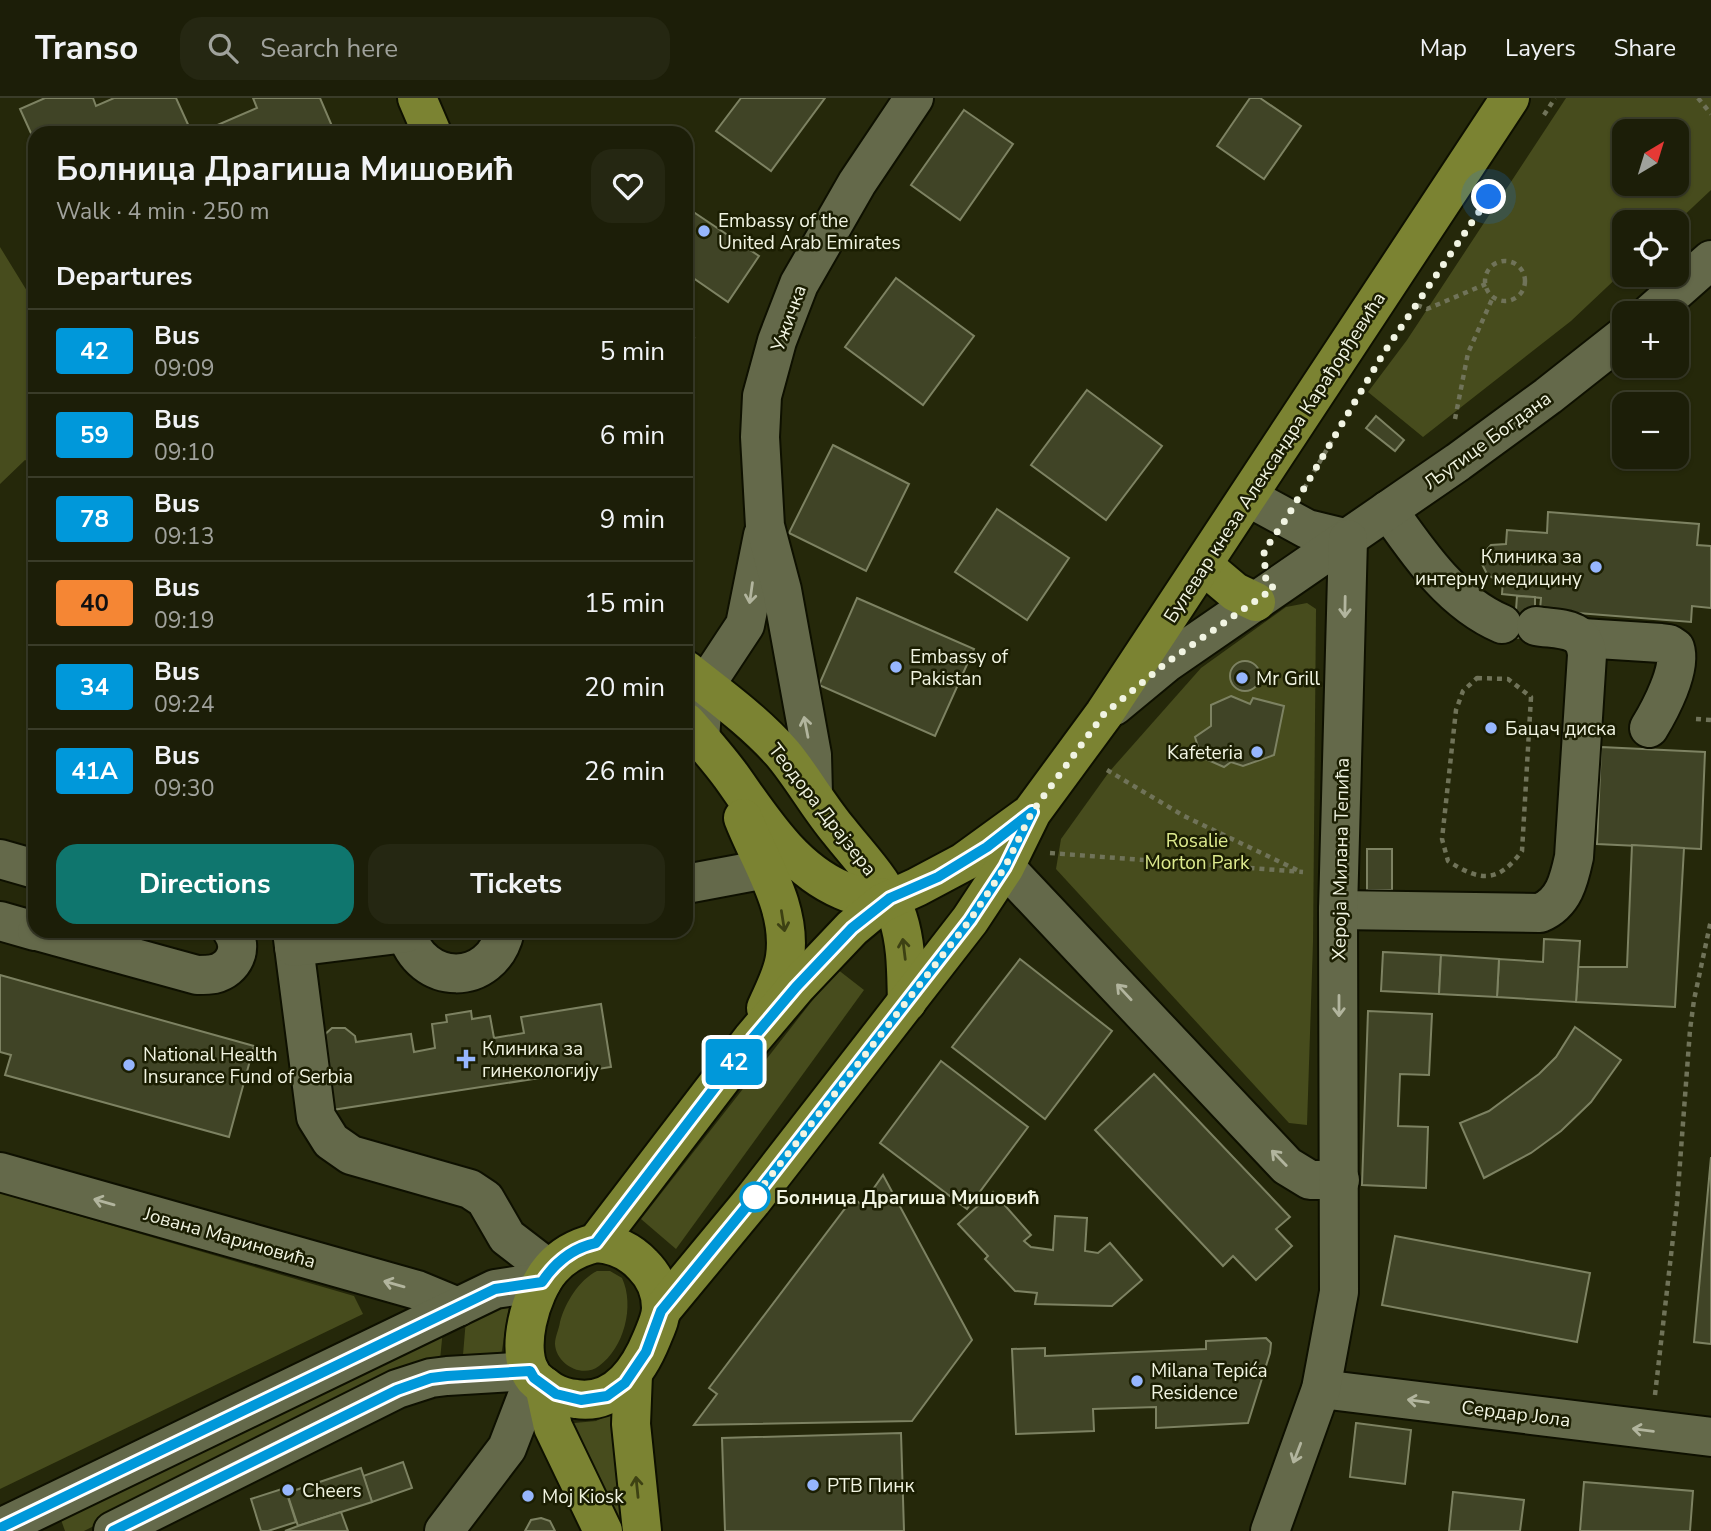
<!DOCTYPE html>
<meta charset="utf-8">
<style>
body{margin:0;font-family:"Nunito Sans",sans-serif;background:#252712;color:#f1f3f6;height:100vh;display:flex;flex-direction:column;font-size:26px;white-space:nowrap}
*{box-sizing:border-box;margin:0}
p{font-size:23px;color:#a0a29c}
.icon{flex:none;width:38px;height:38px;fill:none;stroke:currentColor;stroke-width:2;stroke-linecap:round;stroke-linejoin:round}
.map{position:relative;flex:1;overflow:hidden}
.panel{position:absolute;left:28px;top:28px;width:665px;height:812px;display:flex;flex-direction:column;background:#1c1e08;border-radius:21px;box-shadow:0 2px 5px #0004,0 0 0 2px #3a3c29}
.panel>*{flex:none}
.badge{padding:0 14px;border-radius:5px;font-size:24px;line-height:46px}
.needle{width:46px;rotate:38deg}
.tools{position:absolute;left:1612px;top:21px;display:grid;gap:14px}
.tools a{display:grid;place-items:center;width:77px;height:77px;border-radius:14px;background:#1c1e08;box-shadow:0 2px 5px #0004,0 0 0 2px #3a3c29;font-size:35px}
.you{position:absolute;width:35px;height:35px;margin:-18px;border:5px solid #fff;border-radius:50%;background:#1a73e8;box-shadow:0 0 0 10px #1a73e833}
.map>.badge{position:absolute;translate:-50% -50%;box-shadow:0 0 0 4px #fff}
h2{padding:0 28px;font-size:26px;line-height:63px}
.round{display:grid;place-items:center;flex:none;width:74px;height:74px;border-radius:21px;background:#252712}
.headline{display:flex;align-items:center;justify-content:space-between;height:119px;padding:0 28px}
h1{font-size:33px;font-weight:700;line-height:52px}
.action{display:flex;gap:14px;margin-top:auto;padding:14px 28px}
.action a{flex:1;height:80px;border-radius:21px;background:#0f766e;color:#fff;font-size:28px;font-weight:700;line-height:80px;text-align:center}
.action a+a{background:#252712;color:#f1f3f6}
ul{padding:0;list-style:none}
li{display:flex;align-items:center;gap:21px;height:84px;padding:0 28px;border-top:2px solid #3a3c29}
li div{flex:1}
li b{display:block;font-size:26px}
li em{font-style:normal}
li .badge{min-width:77px;font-weight:700;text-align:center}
header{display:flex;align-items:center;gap:42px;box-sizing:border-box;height:98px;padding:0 35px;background:#1c1e08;border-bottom:2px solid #3a3c29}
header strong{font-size:33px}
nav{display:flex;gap:38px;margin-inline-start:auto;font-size:24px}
.search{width:490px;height:63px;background:#252712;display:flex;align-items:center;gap:18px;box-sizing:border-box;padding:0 24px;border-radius:21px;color:#a0a29c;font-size:26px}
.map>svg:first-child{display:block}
.green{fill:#474c1d;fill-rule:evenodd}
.building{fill:#404426;stroke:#7d8262;stroke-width:2}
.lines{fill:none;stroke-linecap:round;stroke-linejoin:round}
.minor-casing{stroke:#0e1000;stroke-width:42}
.major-casing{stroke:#0e1000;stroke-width:42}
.path{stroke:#707359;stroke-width:4.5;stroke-dasharray:5 5;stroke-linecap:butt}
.minor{stroke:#64694a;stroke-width:38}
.major{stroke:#7b8332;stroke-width:38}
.oneway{stroke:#b2b59e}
.oneway2{stroke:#3d4113}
.line-casing{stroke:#fff;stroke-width:16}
.line{stroke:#0098da;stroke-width:10}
.walk{stroke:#f1f4e2;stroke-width:7;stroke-dasharray:0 12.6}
.poi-dot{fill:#96b6fd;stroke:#1b1e02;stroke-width:2.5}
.stop-dot{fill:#fff;stroke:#0098da;stroke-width:3.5}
.labels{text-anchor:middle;stroke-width:5;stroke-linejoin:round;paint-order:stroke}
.poi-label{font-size:19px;fill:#f1f4e2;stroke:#1b1e02;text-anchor:start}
.street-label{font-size:19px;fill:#f1f4e2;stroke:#1b1e02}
.park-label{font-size:19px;fill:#ddea8e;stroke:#1b1e02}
.stop-label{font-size:19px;font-weight:bold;fill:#f1f4e2;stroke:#1b1e02;text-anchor:start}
</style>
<header>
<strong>Transo</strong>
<div class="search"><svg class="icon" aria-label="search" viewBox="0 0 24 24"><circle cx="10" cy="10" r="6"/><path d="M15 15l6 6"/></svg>Search here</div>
<nav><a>Map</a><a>Layers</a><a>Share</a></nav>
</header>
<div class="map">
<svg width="1711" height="1433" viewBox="0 0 1711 1433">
<rect width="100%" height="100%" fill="#25280a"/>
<!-- green -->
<g class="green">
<path d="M1566 0H1711V92L1677 124H1624V173L1571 223 1423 339 1368 294 1407 242ZM1676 33V86H1624V33Z"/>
<polygon points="0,149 35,206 35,367 25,362 0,386"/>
<polygon points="1307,505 1316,511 1313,844 1307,1027 1289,1025 1056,771 1061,741 1109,674 1201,570 1286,509"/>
<polygon points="837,871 864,892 676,1151 641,1121"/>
<polygon points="0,1095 354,1198 363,1216 0,1391"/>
<path d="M597 1173H610L622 1180C635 1208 624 1250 599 1268 582 1281 556 1266 555 1246 555 1239 559 1231 560 1224 565 1205 579 1182 597 1173Z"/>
<polygon points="506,1203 509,1208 501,1258 463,1257 466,1221"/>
<polygon points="443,1231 440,1262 289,1330 84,1433 65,1433 60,1419"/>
<polygon points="617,1312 628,1433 620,1433 563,1326 596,1323"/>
</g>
<!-- building -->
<g class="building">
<polygon points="45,0 93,0 96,8 114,0 176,0 191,33 215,28 218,35 35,35 35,44 20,11"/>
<polygon points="253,0 320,0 335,35 218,35 215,28 257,10"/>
<polygon points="741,0 825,0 771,73 716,33"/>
<polygon points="1250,0 1260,0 1301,28 1264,81 1217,48"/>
<polygon points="964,12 1013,46 960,122 911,87"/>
<polygon points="686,109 759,158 728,204 686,175"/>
<polygon points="896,180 974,238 923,307 845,249"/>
<polygon points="686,235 694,240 686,251"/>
<polygon points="1087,292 1162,348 1106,422 1031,367"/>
<polygon points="1376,318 1404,342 1395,353 1366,330"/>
<polygon points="833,347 909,386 866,473 789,435"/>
<polygon points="997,411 1069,460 1027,522 955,474"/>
<polygon points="1548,414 1699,426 1697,447 1711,448 1711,510 1692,508 1691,524 1540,512 1541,500 1502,496 1503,481 1496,482 1487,476 1481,464 1482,457 1491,447 1506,446 1507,432 1547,435"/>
<polygon points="1517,498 1535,499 1535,541 1502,538 1504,510 1516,512"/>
<polygon points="857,500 974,551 935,638 819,587"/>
<circle cx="1245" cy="578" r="15"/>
<polygon points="1231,598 1250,606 1253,600 1284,608 1274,657 1243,668 1231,664 1224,669 1201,659 1195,639 1211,628 1211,607"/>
<polygon points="1601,649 1705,654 1701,751 1597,746"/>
<polygon points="1632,747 1684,750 1675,909 1576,904 1578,869 1627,869"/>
<rect x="1367" y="751" width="25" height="41"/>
<polygon points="1544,841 1580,843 1576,904 1497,899 1499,861 1543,864"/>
<polygon points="1383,854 1441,857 1439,896 1381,893"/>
<polygon points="1441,857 1499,861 1497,899 1439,896"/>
<polygon points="1020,861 1112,933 1045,1021 952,949"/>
<polygon points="0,877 254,948 229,1039 5,977 11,957 0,954"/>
<polygon points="601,906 611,969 332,1012 322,939 332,930 345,930 355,938 356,944 411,936 414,954 435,950 432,926 447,924 446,917 471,913 472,921 490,918 494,940 524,935 521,919"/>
<polygon points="1368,913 1432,916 1429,977 1400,976 1398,1028 1428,1029 1426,1090 1362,1087"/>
<polygon points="1575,929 1621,962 1591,1004 1561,1033 1531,1055 1484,1080 1460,1025 1489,1013 1539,976 1556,959"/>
<polygon points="941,963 1028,1029 967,1111 880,1045"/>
<polygon points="1154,976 1290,1119 1276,1131 1292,1148 1256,1182 1233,1158 1223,1168 1095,1032"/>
<polygon points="1711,1059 1711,1246 1694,1244"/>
<polygon points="883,1077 972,1242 912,1323 694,1327 717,1296 709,1290 853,1100 862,1107"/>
<polygon points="993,1094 1031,1137 1024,1143 1031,1149 1053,1152 1055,1118 1087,1120 1085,1153 1098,1155 1110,1145 1142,1182 1112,1208 1035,1206 1037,1195 1015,1193 985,1161 988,1158 958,1126"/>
<polygon points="1395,1138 1590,1175 1577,1244 1382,1207"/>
<polygon points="1266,1240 1271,1245 1270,1255 1248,1325 1156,1330 1156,1309 1093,1311 1094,1333 1016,1336 1012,1251 1045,1250 1045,1258 1206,1251 1206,1243"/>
<polygon points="1356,1325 1411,1332 1405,1386 1350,1379"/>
<polygon points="901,1335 904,1433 725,1433 722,1340"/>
<polygon points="403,1364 412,1390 372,1404 363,1378"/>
<polygon points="361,1370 372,1404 298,1428 287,1395"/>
<polygon points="1584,1384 1693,1393 1690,1433 1580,1433"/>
<polygon points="285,1390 296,1424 268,1433 261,1433 251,1401"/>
<polygon points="1453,1394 1524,1402 1520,1433 1449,1433"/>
<polygon points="341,1414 348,1433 285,1433 298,1428"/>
<polygon points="541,1420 550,1423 555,1433 525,1433 531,1422"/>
</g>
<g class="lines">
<!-- minor casing -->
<g class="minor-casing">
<g id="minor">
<polyline points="1651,215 1711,162"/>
<polyline points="1248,399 1307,431 1348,441"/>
<path d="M1388 412C1419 456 1451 504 1502 526"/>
<path d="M1582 540 1661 545 1669 546 1675 550C1682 571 1660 612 1649 630"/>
<polyline points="1114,608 1166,565 1458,364 1548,298 1624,238"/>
<polyline points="700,640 703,601 710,580 745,527 763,437"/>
<polyline points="813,696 812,657 782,492 765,428 760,339 762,298 777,243 799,186 857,85 914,0"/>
<polyline points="0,761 35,771"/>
<polyline points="1005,769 1287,1068 1310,1082 1340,1082"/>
<polyline points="686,786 766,771"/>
<path d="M1338 812 1540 815C1564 805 1569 782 1574 759L1587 557C1585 528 1559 532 1536 528"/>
<polyline points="0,823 35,833"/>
<path d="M37 833 197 877C202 877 209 877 214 876 234 871 244 850 232 833"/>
<polyline points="292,833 316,1019 331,1043 351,1057 470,1091 485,1101 507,1139 550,1172"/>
<path d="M406 833C420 889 492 890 505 833"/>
<polyline points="294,849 406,835"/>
<polyline points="0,1074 417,1192 458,1209"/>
<polyline points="1321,1291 1711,1339"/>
<polyline points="0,1430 495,1191 542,1184"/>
<polyline points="113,1433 397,1291 431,1280 447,1278 530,1273"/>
<polyline points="444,1433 507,1350 534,1280"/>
<polyline points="1270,1433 1321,1291 1339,1194 1338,812 1348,441"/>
</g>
</g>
<!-- major casing -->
<g class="major-casing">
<g id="major">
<polyline points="417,0 432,35"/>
<polyline points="1203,467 1235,494 1256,504"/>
<path d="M686 572C719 598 755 624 783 656 803 680 818 708 839 733 861 761 887 786 898 820 907 848 906 876 907 904"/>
<path d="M686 624C701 641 717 659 731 678 761 720 792 771 842 792 857 799 873 799 890 800"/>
<path d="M743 720C760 764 792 809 785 859 783 876 773 894 766 910"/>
<polyline points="596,1145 752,941 796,889 852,830 882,805 917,789 964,764 1026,719"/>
<path d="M596 1145C615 1146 630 1153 643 1167 654 1178 661 1193 661 1210 661 1220 656 1230 652 1240 639 1272 616 1307 576 1301 567 1300 559 1298 551 1293 546 1290 539 1285 534 1280 513 1254 531 1194 551 1171 563 1157 579 1149 596 1145Z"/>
<polyline points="661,1213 752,1103 970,822 1005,769 1032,714 1104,616 1510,0"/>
<polyline points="633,1276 631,1326 642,1433"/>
<polyline points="544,1288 553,1329 603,1433"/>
</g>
</g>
<!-- path -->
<g class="path">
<polyline points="1698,0 1711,16"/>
<polyline points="1544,17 1555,0"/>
<circle cx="1505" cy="183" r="20"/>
<polyline points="1417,207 1427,211 1486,186"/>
<polyline points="1455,321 1468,255 1493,199"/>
<polyline points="1304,391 1338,332"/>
<path d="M1477 580 1508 581 1531 599 1522 753C1498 785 1481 784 1448 763L1442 741 1456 612 1463 593Z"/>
<polyline points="1696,621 1711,622"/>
<polyline points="1107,672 1184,718 1297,772"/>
<polyline points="1050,755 1303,774"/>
<polyline points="1655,1297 1677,1105 1690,932 1694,902 1711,822"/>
</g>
<!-- minor -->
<use href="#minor" class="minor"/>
<!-- major -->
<use href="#major" class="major"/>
</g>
<!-- one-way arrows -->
<defs><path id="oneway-shaft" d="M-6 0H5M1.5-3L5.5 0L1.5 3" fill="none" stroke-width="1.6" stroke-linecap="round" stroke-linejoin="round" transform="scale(1.75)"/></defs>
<g class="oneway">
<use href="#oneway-shaft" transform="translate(751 495) rotate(98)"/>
<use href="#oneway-shaft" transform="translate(1345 509) rotate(91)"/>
<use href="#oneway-shaft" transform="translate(806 629) rotate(-101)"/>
<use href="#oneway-shaft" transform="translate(1124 894) rotate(-133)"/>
<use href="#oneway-shaft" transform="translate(1339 908) rotate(90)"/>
<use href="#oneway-shaft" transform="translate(1279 1060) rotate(-134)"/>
<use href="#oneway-shaft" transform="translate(104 1104) rotate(-164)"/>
<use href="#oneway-shaft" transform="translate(394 1186) rotate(-164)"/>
<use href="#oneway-shaft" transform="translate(1418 1303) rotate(-173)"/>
<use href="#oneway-shaft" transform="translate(1643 1332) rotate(-173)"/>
<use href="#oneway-shaft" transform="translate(1297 1355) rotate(111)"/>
</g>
<g class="oneway2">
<use href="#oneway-shaft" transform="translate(783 823) rotate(81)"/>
<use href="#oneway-shaft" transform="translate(904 851) rotate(-97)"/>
<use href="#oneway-shaft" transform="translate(637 1389) rotate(-96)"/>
</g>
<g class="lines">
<!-- line casing -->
<g class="line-casing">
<path id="line" d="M0 1430 495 1191 542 1184C556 1163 573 1150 596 1145L752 941 796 889 852 830 890 800 938 779 987 749 1032 714 1005 769 970 822 752 1102 661 1213 646 1254 625 1285 607 1298 581 1302 556 1296 534 1280 530 1273 447 1278 431 1280 397 1292 113 1433"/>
</g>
<!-- line -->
<use href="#line" class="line"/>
<!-- walk -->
<polyline class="walk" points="755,1099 752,1102 970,822 1005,769 1032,714 1104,616 1166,565 1274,490 1266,485 1264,453 1286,421 1383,256 1489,99"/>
</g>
<!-- markers -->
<g class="poi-dot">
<circle cx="704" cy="133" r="7"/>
<circle cx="1596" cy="469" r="7"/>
<circle cx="896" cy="569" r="7"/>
<circle cx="1242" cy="580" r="7"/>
<circle cx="1491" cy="630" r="7"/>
<circle cx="1257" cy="654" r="7"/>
<path d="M462.5 950.5h7v7h7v7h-7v7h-7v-7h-7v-7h7z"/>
<circle cx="129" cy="967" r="7"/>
<circle cx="1137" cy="1283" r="7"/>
<circle cx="813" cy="1387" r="7"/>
<circle cx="288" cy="1392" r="7"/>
<circle cx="528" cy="1398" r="7"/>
</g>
<circle class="stop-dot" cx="755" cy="1099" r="14"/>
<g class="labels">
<!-- poi labels -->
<g class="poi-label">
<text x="718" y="129">Embassy of the<tspan x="718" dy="22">United Arab Emirates</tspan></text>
<text x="1582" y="465" text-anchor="end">Клиника за<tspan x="1582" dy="22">интерну медицину</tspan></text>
<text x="910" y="565">Embassy of<tspan x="910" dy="22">Pakistan</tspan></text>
<text x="1256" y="587">Mr Grill</text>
<text x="1505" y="637">Бацач диска</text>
<text x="1243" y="661" text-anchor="end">Kafeteria</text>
<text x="482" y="957">Клиника за<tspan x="482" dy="22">гинекологију</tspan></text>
<text x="143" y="963">National Health<tspan x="143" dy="22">Insurance Fund of Serbia</tspan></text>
<text x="1151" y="1279">Milana Tepića<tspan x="1151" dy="22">Residence</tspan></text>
<text x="827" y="1394">РТВ Пинк</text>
<text x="302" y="1399">Cheers</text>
<text x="542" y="1405">Moj Kiosk</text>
</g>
<!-- street labels -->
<g class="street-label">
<text transform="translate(788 220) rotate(-70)" y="7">Ужичка</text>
<text transform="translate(1487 342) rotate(-36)" y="7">Љутице Богдана</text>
<text transform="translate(1274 359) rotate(-57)" y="7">Булевар кнеза Александра Карађорђевића</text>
<text transform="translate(823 711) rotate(52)" y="7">Теодора Драјзера</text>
<text transform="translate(1340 761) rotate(-89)" y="7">Хероја Милана Тепића</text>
<text transform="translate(230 1139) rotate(16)" y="7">Јована Мариновића</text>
<text transform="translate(1516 1315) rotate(7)" y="7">Сердар Јола</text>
</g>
<!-- park labels -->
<g class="park-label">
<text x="1197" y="749">Rosalie<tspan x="1197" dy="22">Morton Park</tspan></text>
</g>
<!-- stop labels -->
<g class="stop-label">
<text x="776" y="1106">Болница Драгиша Мишовић</text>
</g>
</g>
</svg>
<div class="tools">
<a><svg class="needle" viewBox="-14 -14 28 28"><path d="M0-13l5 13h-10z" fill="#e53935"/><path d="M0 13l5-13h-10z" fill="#a0a29c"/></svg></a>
<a><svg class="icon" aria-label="locate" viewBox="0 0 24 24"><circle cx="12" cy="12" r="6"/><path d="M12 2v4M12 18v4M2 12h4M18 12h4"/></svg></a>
<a>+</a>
<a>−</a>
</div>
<div class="you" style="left:1489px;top:99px"></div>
<b class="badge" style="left:734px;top:964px;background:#0098da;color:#fff">42</b>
<section class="panel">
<div class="headline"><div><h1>Болница Драгиша Мишовић</h1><p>Walk · 4 min · 250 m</p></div><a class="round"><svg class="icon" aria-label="heart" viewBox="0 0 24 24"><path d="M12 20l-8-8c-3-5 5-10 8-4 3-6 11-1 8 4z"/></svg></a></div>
<h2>Departures</h2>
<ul>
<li><span class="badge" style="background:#0098da;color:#fff">42</span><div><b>Bus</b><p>09:09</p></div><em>5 min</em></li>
<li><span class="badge" style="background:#0098da;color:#fff">59</span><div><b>Bus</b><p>09:10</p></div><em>6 min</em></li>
<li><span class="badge" style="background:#0098da;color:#fff">78</span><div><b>Bus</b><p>09:13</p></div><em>9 min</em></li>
<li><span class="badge" style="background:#f58634;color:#111">40</span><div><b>Bus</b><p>09:19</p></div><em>15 min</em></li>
<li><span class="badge" style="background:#0098da;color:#fff">34</span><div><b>Bus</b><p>09:24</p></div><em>20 min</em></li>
<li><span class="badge" style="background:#0098da;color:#fff">41A</span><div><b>Bus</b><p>09:30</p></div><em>26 min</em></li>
</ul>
<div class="action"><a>Directions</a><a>Tickets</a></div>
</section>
</div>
